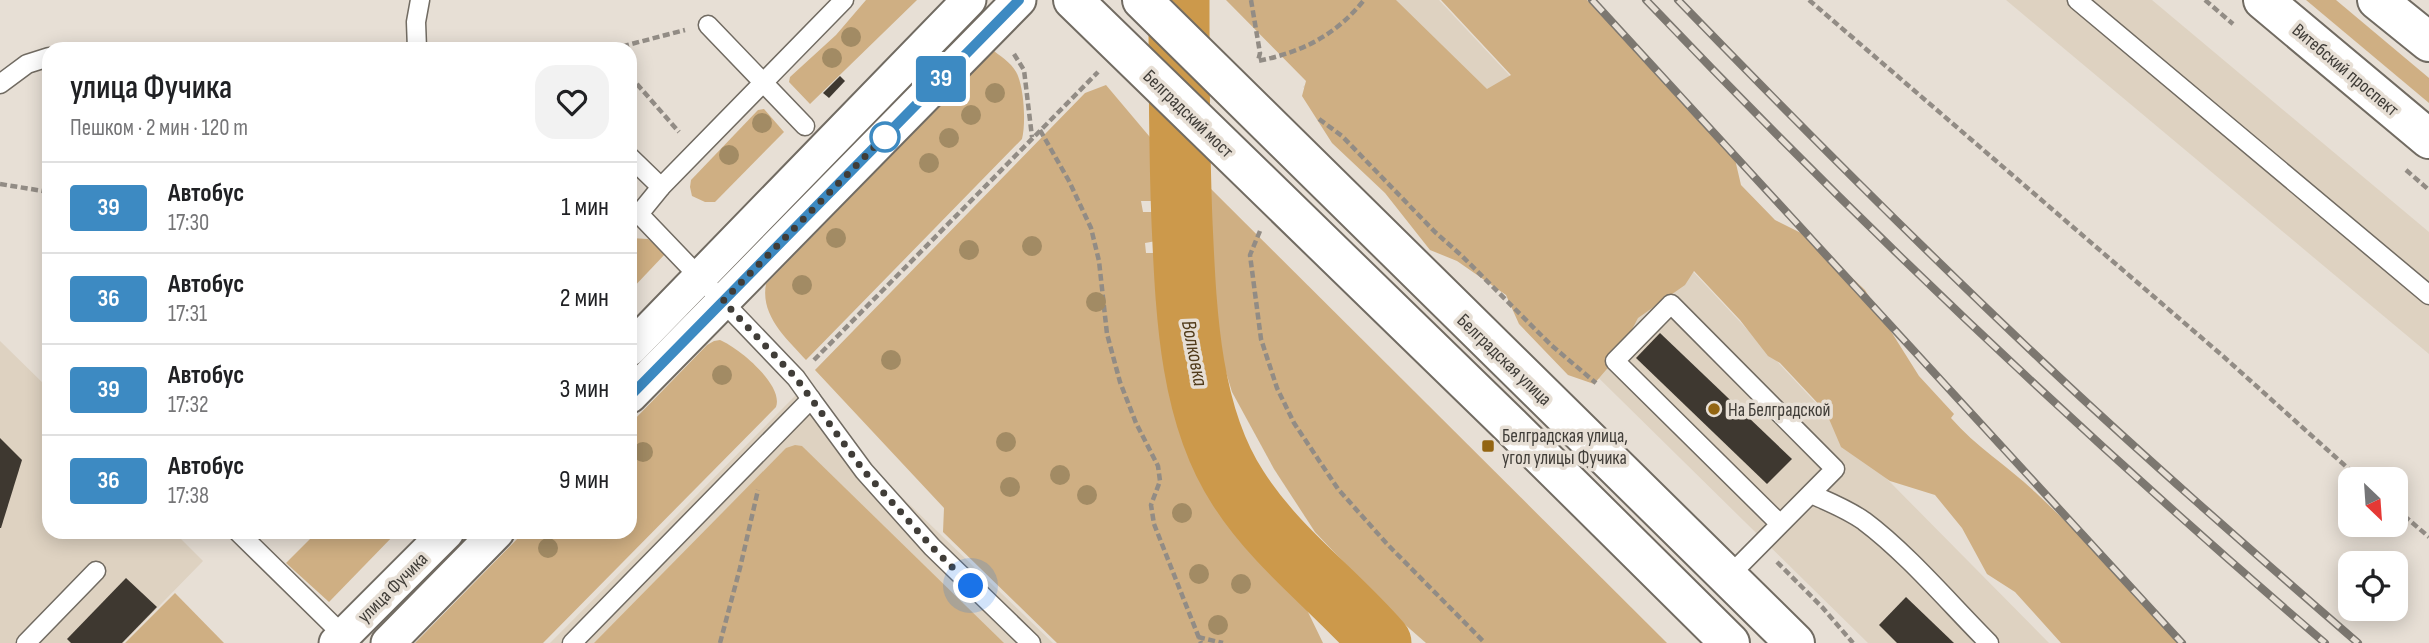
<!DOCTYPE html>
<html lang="ru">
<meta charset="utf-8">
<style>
body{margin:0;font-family:"Sofia Sans Condensed",sans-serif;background:#f2f2f2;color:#202124;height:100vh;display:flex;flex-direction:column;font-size:26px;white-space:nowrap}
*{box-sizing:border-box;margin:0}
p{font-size:23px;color:#757577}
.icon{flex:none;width:38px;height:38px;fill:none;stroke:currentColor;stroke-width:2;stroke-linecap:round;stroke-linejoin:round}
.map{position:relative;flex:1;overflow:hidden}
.panel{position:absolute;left:42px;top:42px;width:595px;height:497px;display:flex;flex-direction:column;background:#fff;border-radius:21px;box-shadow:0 4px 18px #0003}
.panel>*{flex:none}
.badge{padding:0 14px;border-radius:5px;font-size:24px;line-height:46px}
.needle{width:46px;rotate:155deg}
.controls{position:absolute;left:2338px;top:467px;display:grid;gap:14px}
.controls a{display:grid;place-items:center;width:70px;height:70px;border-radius:14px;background:#fff;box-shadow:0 4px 18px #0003;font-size:35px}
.you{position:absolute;width:35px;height:35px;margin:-18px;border:5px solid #fff;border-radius:50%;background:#1a73e8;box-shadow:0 0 0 10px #1a73e833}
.map>.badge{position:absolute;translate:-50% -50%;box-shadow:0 0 0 4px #fff}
.round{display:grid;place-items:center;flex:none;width:74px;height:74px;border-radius:21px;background:#f2f2f2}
.summary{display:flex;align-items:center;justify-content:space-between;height:119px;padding:0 28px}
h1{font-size:33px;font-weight:600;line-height:52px}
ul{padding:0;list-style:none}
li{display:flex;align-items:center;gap:21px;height:91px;padding:0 28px;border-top:2px solid #e0e0e0}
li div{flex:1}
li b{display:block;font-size:26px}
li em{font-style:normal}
li .badge{min-width:77px;font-weight:700;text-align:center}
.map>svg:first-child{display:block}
.built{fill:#ded2c1}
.green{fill:#cfaf83}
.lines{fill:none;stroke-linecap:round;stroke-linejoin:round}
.river{stroke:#cc994b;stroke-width:61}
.building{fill:#3e3830}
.lane-casing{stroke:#716b62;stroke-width:21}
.street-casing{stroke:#716b62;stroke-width:37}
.secondary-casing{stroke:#716b62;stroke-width:42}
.primary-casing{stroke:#716b62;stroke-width:42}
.path{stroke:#928c85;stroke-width:4.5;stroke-dasharray:7 3.5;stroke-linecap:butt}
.lane{stroke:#fff;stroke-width:18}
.street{stroke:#fff;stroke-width:33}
.secondary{stroke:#fff;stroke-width:38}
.primary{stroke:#fff;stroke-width:38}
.rail-casing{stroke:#7c7770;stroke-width:8}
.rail{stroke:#e7dfd5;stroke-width:5;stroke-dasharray:16;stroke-linecap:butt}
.tree{fill:#a28b64}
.line-casing{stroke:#fff;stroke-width:16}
.line{stroke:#3d8ac2;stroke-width:10}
.walk{stroke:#403d38;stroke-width:7;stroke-dasharray:0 12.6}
.stop-dot{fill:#fff;stroke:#3d8ac2;stroke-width:3.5}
.poi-dot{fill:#936512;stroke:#e7dfd5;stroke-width:2.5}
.labels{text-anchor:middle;stroke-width:7;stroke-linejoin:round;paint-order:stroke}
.street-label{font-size:19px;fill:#403d38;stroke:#e7dfd5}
.poi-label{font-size:19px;fill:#403d38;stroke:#e7dfd5;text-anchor:start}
.water-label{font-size:21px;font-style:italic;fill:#523c1b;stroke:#e7dfd5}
</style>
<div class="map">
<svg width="2429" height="643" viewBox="0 0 2429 643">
<rect width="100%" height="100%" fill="#e7dfd5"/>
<!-- built -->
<g class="built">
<polygon points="1389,0 1439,0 1888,480 2049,643 1868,643 1303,87"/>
<polygon points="2006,0 2152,0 2429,232 2429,354"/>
<polygon points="0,341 49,389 49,532 174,532 203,561 123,643 0,643"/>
<polygon points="796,395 1053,643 550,643"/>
</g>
<!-- green -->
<g class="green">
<polygon points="866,0 917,0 810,104 789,82 790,77 836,35"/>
<path d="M1226 0H1396L1487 89 1511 75 1441 0H1587L1734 155 1741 185 1775 220 1809 237 1865 290 1919 376 1954 414 1951 418C1976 447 2008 466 2035 492 2086 540 2133 591 2180 643H2061L2015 592 1987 574 1962 528 1935 495 1890 481 1841 447 1826 412 1780 363 1768 356 1740 320 1694 271 1685 285 1638 318 1618 356 1594 384 1568 375 1519 324 1506 295 1457 261 1430 250 1385 193 1332 143 1302 96 1306 81Z"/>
<polygon points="2306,0 2336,0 2429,78 2429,103"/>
<path d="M994 51C1003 58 1014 65 1018 76 1024 91 1026 123 1022 139L806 360C787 339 760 316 766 284Z"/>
<polygon points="1106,85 1160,149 1161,201 1141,201 1143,212 1163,212 1164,232 1161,233 1162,240 1145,243 1146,253 1163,253 1166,343 1171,374 1184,421 1200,458 1222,496 1247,529 1292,579 1323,643 1057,643 943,532 944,508 815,370 1085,93"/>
<polygon points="764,109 784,132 715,202 705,202 692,196 690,187 691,180 758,110"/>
<polygon points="1201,179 1667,643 1426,643 1394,615 1315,532 1274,469 1232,392 1208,313"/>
<polygon points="630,238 648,239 666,253 630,291"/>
<path d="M720 340C739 348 784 385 776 407L543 643H415L524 532H630V424L707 345 714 341Z"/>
<polygon points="795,445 802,446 1004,643 594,643 786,448"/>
<polygon points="317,532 397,532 329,602 286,563"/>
<polygon points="175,593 224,643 125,643"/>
</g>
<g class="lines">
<!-- river -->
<path class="river" d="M1179 0C1179 74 1179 148 1182 222 1186 309 1189 413 1238 488 1276 548 1335 590 1381 643"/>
</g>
<!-- building -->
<g class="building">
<polygon points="840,76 845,81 829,98 823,93"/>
<polygon points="1660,333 1792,459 1767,484 1636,358"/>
<polygon points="0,438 22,460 1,528 0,528"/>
<polygon points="126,578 157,607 122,643 71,643 67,639"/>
<polygon points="1906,597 1954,643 1897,643 1879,625"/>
</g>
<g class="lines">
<!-- lane casing -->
<g class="lane-casing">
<g id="lane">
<polyline points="2077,0 2429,295"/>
<polyline points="708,25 805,126"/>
<polyline points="417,49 416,22 420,0"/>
<polyline points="0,84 27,64 49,57"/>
<polyline points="630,157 661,187"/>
<polyline points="639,214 661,187 844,0"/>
<polyline points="630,217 639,214 796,378 811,399"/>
<path d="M1811 494C1829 502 1847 509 1864 521 1908 554 1950 604 1989 643"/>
<polyline points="238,532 348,640"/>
<polyline points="1728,577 1835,469 1671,304 1615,361 1780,524"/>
<polyline points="26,643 96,571"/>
<polyline points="572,643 811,399 864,471 932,547 1031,643"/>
</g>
</g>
<!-- street casing -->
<g class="street-casing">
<g id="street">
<polyline points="630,349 969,0"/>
<polyline points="630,396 1019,0"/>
<polyline points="336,643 447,532"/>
<polyline points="388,643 497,532"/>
</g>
</g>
<!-- secondary casing -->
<g class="secondary-casing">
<g id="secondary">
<polyline points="1073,0 1511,426 1730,643"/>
<polyline points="1142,0 1795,643"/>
</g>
</g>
<!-- primary casing -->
<g class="primary-casing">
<g id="primary">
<polyline points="2263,0 2429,139"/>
<polyline points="2377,0 2429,42"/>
</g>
</g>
<!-- path -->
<g class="path">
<path d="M1251 0 1260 53 1258 61C1302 52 1335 36 1364 0"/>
<polyline points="1809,0 2224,357 2361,480"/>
<polyline points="2205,0 2233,24"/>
<polyline points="612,49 685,30"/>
<polyline points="1014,54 1024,70 1032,137"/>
<polyline points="630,76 679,132"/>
<polyline points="1319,119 1342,136 1435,232 1462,256 1551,345 1596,383"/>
<polyline points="1040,130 1069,181 1091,228 1099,261 1107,334 1120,382 1136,423 1158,466 1160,481 1151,505 1154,524 1201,643"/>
<polyline points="2406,170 2429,190"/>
<polyline points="0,184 49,192"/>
<polyline points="1260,231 1250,255 1261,339 1277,388 1294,423 1338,489 1388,545 1485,643"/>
<polyline points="814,360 1098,72"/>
<polyline points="2396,509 2429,537"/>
<polyline points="1777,562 1822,607 1853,643"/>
<polyline points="1198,637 1223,643"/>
<polyline points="720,643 740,568 758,490"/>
</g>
<!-- lane -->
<use href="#lane" class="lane"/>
<!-- street -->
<use href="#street" class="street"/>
<!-- secondary -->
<use href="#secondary" class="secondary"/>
<!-- primary -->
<use href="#primary" class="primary"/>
<!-- rail casing -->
<g class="rail-casing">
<g id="rail">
<polyline points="1592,0 2182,643"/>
<path d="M1646 0C1861 226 2088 440 2325 643"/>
<path d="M1678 0C1797 123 1918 244 2042 361 2145 458 2252 551 2358 643"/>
</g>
</g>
<!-- rail -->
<use href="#rail" class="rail"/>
</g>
<!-- trees -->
<g class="tree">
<circle cx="851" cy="37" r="10"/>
<circle cx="832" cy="58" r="10"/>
<circle cx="995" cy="93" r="10"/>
<circle cx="971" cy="115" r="10"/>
<circle cx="762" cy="123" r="10"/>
<circle cx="949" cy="138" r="10"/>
<circle cx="729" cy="155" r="10"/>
<circle cx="929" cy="163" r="10"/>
<circle cx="836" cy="238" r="10"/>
<circle cx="1032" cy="246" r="10"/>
<circle cx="969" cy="250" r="10"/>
<circle cx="802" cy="285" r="10"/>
<circle cx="1096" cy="302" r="10"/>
<circle cx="891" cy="360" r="10"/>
<circle cx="722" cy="375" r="10"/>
<circle cx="1006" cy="442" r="10"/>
<circle cx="643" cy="452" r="10"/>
<circle cx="1060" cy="475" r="10"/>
<circle cx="1010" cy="487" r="10"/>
<circle cx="1087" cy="495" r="10"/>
<circle cx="1182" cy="513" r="10"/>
<circle cx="548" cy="548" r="10"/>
<circle cx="1199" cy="574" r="10"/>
<circle cx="1241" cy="584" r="10"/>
<circle cx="1218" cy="625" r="10"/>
</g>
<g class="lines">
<!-- line casing -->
<g class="line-casing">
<polyline id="line" points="630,396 1019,0"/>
</g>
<!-- line -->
<use href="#line" class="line"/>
<!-- walk -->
<polyline class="walk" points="885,137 888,133 723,301 796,378 864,471 932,547 971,586"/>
</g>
<!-- markers -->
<circle class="stop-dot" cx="885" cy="137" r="14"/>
<g class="poi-dot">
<circle cx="1714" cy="409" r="7"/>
<rect x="1481" y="439" width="14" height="14" rx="3.5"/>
</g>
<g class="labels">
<!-- street labels -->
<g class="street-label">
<text transform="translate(2346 69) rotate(40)" y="7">Витебский проспект</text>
<text transform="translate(1189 113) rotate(44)" y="7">Белградский мост</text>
<text transform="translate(1505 359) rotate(44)" y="7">Белградская улица</text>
<text transform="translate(392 587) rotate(-45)" y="7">улица Фучика</text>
</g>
<!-- poi labels -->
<g class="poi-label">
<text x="1728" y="416">На Белградской</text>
<text x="1502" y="442">Белградская улица,<tspan x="1502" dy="22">угол улицы Фучика</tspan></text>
</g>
<!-- water labels -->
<g class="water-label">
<text transform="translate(1195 353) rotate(79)" y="7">Волковка</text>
</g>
</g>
</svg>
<div class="controls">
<a><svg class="needle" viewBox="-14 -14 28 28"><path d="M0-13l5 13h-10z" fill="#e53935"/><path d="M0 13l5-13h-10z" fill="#757577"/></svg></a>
<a><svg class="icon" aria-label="locate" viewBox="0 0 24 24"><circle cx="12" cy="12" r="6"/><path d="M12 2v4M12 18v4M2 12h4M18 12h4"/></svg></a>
</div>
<div class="you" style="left:971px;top:586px"></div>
<b class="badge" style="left:941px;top:79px;background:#3d8ac2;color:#fff">39</b>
<section class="panel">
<div class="summary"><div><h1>улица Фучика</h1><p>Пешком · 2 мин · 120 m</p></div><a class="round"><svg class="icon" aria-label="heart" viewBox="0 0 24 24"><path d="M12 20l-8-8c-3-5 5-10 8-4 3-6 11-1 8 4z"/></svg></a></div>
<ul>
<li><span class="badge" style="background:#3d8ac2;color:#fff">39</span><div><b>Автобус</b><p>17:30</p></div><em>1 мин</em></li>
<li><span class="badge" style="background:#3d8ac2;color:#fff">36</span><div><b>Автобус</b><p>17:31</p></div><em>2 мин</em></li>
<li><span class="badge" style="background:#3d8ac2;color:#fff">39</span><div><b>Автобус</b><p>17:32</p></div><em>3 мин</em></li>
<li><span class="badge" style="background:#3d8ac2;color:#fff">36</span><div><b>Автобус</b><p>17:38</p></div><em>9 мин</em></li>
</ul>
</section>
</div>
